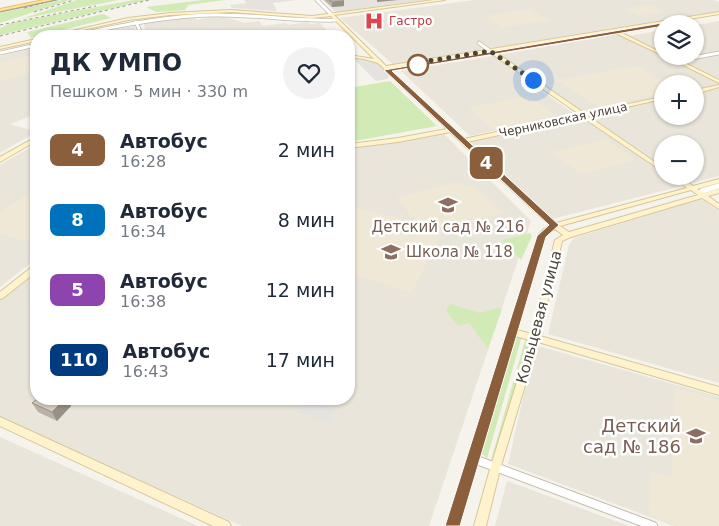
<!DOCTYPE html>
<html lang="ru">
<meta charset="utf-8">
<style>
body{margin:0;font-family:"DejaVu Sans",sans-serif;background:#f2f2f3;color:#1f2937;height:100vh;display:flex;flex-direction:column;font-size:19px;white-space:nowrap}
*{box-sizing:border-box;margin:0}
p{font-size:16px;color:#747a83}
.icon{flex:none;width:28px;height:28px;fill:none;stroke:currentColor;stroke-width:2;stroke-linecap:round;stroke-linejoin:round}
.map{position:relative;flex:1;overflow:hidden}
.side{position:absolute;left:30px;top:30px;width:325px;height:375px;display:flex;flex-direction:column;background:#fff;border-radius:20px;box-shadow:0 1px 4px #0004}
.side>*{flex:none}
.badge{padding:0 10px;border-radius:8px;font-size:18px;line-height:32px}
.fabs{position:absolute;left:654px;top:15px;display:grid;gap:10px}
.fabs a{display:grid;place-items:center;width:50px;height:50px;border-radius:50%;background:#fff;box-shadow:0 1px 4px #0004;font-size:25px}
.you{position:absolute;width:25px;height:25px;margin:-12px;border:4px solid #fff;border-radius:50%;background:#1a73e8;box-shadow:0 0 0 8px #1a73e833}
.map>.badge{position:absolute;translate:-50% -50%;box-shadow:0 0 0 2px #fff}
.round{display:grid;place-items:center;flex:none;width:52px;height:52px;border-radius:26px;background:#f2f2f3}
.overview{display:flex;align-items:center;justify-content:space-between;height:85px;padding:0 20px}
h1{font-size:24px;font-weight:700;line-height:38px}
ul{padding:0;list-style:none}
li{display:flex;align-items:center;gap:15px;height:70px;padding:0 20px}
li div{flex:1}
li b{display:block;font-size:19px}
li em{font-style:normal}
li .badge{min-width:55px;font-weight:700;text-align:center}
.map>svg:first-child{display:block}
.residential{fill:#eae5da}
.industrial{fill:#e6e2dd}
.education{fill:#efe8d6}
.green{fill:#d2eab5}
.parking{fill:#e5e3e0}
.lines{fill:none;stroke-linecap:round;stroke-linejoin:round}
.street-far2-casing{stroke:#c2bbae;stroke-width:4.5}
.street-far1-casing{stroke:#c2bbae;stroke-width:7}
.street-casing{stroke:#c2bbae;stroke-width:10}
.secondary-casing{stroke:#d6c79b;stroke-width:2}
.primary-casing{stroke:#e6c16a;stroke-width:2}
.street-far2{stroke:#fff;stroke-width:3}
.street-far1{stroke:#fff;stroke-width:5}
.street{stroke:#fff;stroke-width:8}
.secondary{fill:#fff3cd;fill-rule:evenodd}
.primary{fill:#ffe39c;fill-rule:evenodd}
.tram{stroke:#9a9a9a;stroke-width:1}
.rail{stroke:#9a9a9a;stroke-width:1;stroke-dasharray:3 3;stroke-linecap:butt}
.wall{fill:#bab2a6}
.shaded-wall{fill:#979187}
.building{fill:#d8cfc1;stroke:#979187}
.line{fill:#8b5e3c;stroke:#fff}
.walk{stroke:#4b4439;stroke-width:5;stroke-dasharray:0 9}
.stop-dot{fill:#fff;stroke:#8b5e3c;stroke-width:2.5}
.labels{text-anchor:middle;stroke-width:5;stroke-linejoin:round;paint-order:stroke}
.far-health-label{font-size:12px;fill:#be3a42;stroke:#fff;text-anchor:start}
.far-street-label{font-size:12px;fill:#4b4439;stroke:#fff}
.education-label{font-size:15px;fill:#785e54;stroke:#fff}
.street-label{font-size:15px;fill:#4b4439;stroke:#fff}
.near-education-label{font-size:18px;fill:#785e54;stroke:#fff;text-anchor:end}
</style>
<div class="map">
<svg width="719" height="526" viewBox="0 0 719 526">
<rect width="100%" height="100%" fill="#f6f3ec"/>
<!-- residential -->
<g class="residential">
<polygon points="474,0 714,0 719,2 719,11 393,64 340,18"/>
<polygon points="219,15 244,23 259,21 263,26 285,23 288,25 308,22 310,24 320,23 332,36 147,36 143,23 182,18 195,17 197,20"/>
<polygon points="719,21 719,52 677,60 670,56 695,56 695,25"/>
<polygon points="134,26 138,36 81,36 90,34"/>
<polygon points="662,30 662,52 629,36"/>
<polygon points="619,34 718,84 695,89 695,84 662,84 662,96 584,113 499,55"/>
<polygon points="36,47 36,114 10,124 36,132 0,153 0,56"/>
<polygon points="719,54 719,79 681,61"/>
<polygon points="493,56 573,113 470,136 401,71"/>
<polygon points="719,88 719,176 688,184 677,176 695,176 695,144 662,144 662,167 587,116 662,100 662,116 695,116 695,93"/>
<polygon points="582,118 662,172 662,176 668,176 682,186 552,219 470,142"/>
<polygon points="443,133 531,221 429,526 242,526 0,417 0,298 36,271 36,399 349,399 349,148"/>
<polygon points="36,144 36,259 0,287 0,165"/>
<polygon points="701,199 719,211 719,383 548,334 569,245 574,238"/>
<polygon points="535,345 719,397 719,526 674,526 508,464"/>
<polygon points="0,437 198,526 0,526"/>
<polygon points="507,481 629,526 495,526"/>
</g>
<!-- industrial -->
<g class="industrial">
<polygon points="244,0 297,0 273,3 277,11 232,8 230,5 247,3"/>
<polygon points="323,0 425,0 336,12"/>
</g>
<!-- education -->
<g class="education">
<polygon points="649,5 666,12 639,16 623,9"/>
<polygon points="528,9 550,20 502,27 484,16"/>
<polygon points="27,56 36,64 36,71 0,81 0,63"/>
<polygon points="636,66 669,84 662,84 662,93 600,108 557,80"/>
<polygon points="528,96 556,115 493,129 468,108"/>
<polygon points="606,139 636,160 580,174 552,152"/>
<polygon points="457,182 476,188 502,213 444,229 412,292 349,274 349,206 415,222 397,197"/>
<polygon points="36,189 36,233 25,242 0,233 0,212"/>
<polygon points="675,387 719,400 719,526 678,526 649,515 651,472 672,478"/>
</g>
<!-- green -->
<g class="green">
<polygon points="62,0 70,0 0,23 0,13"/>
<polygon points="77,0 119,0 21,19"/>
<polygon points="134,0 147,0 0,35 0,28 11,23"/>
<polygon points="203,0 225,0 188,5 185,10 156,12 146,7"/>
<polygon points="103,14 111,18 31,38 27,32"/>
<polygon points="390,81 437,126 349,142 349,88"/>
<polygon points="530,233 532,236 521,260 502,240"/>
<polygon points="450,304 480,313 497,308 502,309 488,349 469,323 458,326 446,311"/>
<polygon points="517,336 522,336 487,458 481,453"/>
<polygon points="526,337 529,341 497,458 491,460"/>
</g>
<!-- parking -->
<g class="parking">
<polygon points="352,57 369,60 379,65 390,75 387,79 376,81"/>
<polygon points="306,399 335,410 328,423 298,412"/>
</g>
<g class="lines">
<!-- street-far2 casing -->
<g class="street-far2-casing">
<g id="street-far2">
<polyline points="317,0 332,15"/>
<polyline points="136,22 142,36"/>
<path d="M73 36C119 25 166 16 213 15 254 14 295 22 336 20"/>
<polyline points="479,43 490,51"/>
<polyline points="0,53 36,45"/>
<polyline points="676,61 719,53"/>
</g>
</g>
<!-- street-far1 casing -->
<g class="street-far1-casing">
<polyline id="street-far1" points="702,191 719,186"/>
</g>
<!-- street casing -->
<g class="street-casing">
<polyline id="street" points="474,459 653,526"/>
</g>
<!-- secondary casing -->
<g class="secondary-casing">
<g id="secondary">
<path d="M434 0H445L334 15 386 66 719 12V14L618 31 662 53V55L613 32 494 51 584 113 662 97V99L588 116 662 167V171L582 117 467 142 547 217 556 223 687 188 671 176H679L693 186 719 179V183L697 189 704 193 719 189V193L708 196 719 204V209L702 198 571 237 562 241 540 336 719 387V395L538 342 500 469 486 526H474L490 469 530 340 515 336 458 526H446L538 236 544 229 551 225 543 219 450 132 398 142 349 148V144L398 138 447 129 378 63 364 59 349 57V55L374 59 331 16 312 18 231 12 170 15 128 20 56 36H50L128 18 170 13 231 10 312 16ZM489 52 579 114 464 139 388 69ZM691 190 698 195 569 232 560 226ZM555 229 563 235 555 240 532 334 517 330 545 236 548 233Z"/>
<polygon points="36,39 36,41 0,49 0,47"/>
<polygon points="665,56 671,56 719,80 719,83"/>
<polygon points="719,85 719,87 695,94 695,90"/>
<polygon points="36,137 36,141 0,162 0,157"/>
<polygon points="33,266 36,266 36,272 3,298 0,299 0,292"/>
<polygon points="0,417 229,522 231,526 213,526 0,426"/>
</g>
</g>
<!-- primary casing -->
<g class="primary-casing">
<polygon id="primary" points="44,0 53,0 0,11 0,9"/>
</g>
<!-- street-far2 -->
<use href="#street-far2" class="street-far2"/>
<!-- street-far1 -->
<use href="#street-far1" class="street-far1"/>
<!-- street -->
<use href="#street" class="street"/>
<!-- secondary -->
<use href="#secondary" class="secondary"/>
<!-- primary -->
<use href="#primary" class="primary"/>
<!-- tram -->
<polyline class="tram" points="0,12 57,0"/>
<!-- rail -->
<g class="rail">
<polyline points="24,8 43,3"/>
<polyline points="34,12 74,0"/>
<polyline points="0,25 96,6"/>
<polyline points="0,36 149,0"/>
</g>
</g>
<!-- wall -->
<g class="wall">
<polygon points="324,0 343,0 344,6 332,7"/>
<polygon points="37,399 67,399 71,406 57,421 38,412 32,403"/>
</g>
<!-- shaded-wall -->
<g class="shaded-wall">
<polygon points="377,0 398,0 377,2"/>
<polygon points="344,1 344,6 332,7 332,2"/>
<polygon points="65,399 67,399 71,406 57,421 52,412"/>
</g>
<!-- building -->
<g class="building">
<polygon points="329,0 343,0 344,1 332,2"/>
<polygon points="37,399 65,399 52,412 32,403"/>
</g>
<!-- line -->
<polygon class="line" points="662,23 664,26 392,71 559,225 546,237 460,526 445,526 537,236 549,225 384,70"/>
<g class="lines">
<!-- walk -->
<polyline class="walk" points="418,65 416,63 490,51 533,80"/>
</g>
<!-- icons -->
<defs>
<g id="hospital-bare" transform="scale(1.5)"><path d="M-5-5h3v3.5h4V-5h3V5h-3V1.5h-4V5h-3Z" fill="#e0444e" stroke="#fff" stroke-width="2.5" paint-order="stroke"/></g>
<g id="school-bare" transform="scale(1.5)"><path d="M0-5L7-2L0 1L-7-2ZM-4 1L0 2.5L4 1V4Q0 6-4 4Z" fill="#8d6e63" stroke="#fff" stroke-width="2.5" paint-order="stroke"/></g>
</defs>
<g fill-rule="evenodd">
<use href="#hospital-bare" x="374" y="21"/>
<use href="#school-bare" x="448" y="205"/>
<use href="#school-bare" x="391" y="252"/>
<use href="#school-bare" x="696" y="436"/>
</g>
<!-- markers -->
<circle class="stop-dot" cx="418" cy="65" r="10"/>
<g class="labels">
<!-- far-health labels -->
<g class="far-health-label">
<text x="389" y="25">Гастро</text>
</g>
<!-- far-street labels -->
<g class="far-street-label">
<text transform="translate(563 120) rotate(-12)" y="4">Черниковская улица</text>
</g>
<!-- education labels -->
<g class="education-label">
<text x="448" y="232">Детский сад № 216</text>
<text x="406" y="257" text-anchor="start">Школа № 118</text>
</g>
<!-- street labels -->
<g class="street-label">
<text transform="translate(539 317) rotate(-75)" y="5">Кольцевая улица</text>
</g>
<!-- near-education labels -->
<g class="near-education-label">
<text x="681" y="432">Детский<tspan x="681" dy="21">сад № 186</tspan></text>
</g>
</g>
</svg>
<div class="fabs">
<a><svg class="icon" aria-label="layers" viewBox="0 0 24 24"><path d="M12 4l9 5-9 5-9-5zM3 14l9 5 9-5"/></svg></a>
<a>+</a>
<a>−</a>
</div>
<div class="you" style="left:533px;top:80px"></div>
<b class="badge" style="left:486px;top:163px;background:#8b5e3c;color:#fff">4</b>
<section class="side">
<div class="overview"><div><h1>ДК УМПО</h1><p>Пешком · 5 мин · 330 m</p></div><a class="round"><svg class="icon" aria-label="heart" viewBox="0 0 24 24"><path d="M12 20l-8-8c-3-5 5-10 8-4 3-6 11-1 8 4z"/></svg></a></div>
<ul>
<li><span class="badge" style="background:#8b5e3c;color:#fff">4</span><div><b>Автобус</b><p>16:28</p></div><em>2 мин</em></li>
<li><span class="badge" style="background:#0072bc;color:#fff">8</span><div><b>Автобус</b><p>16:34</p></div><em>8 мин</em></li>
<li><span class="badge" style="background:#8e44ad;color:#fff">5</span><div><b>Автобус</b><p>16:38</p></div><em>12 мин</em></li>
<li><span class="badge" style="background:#003b80;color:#fff">110</span><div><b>Автобус</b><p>16:43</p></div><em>17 мин</em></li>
</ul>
</section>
</div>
